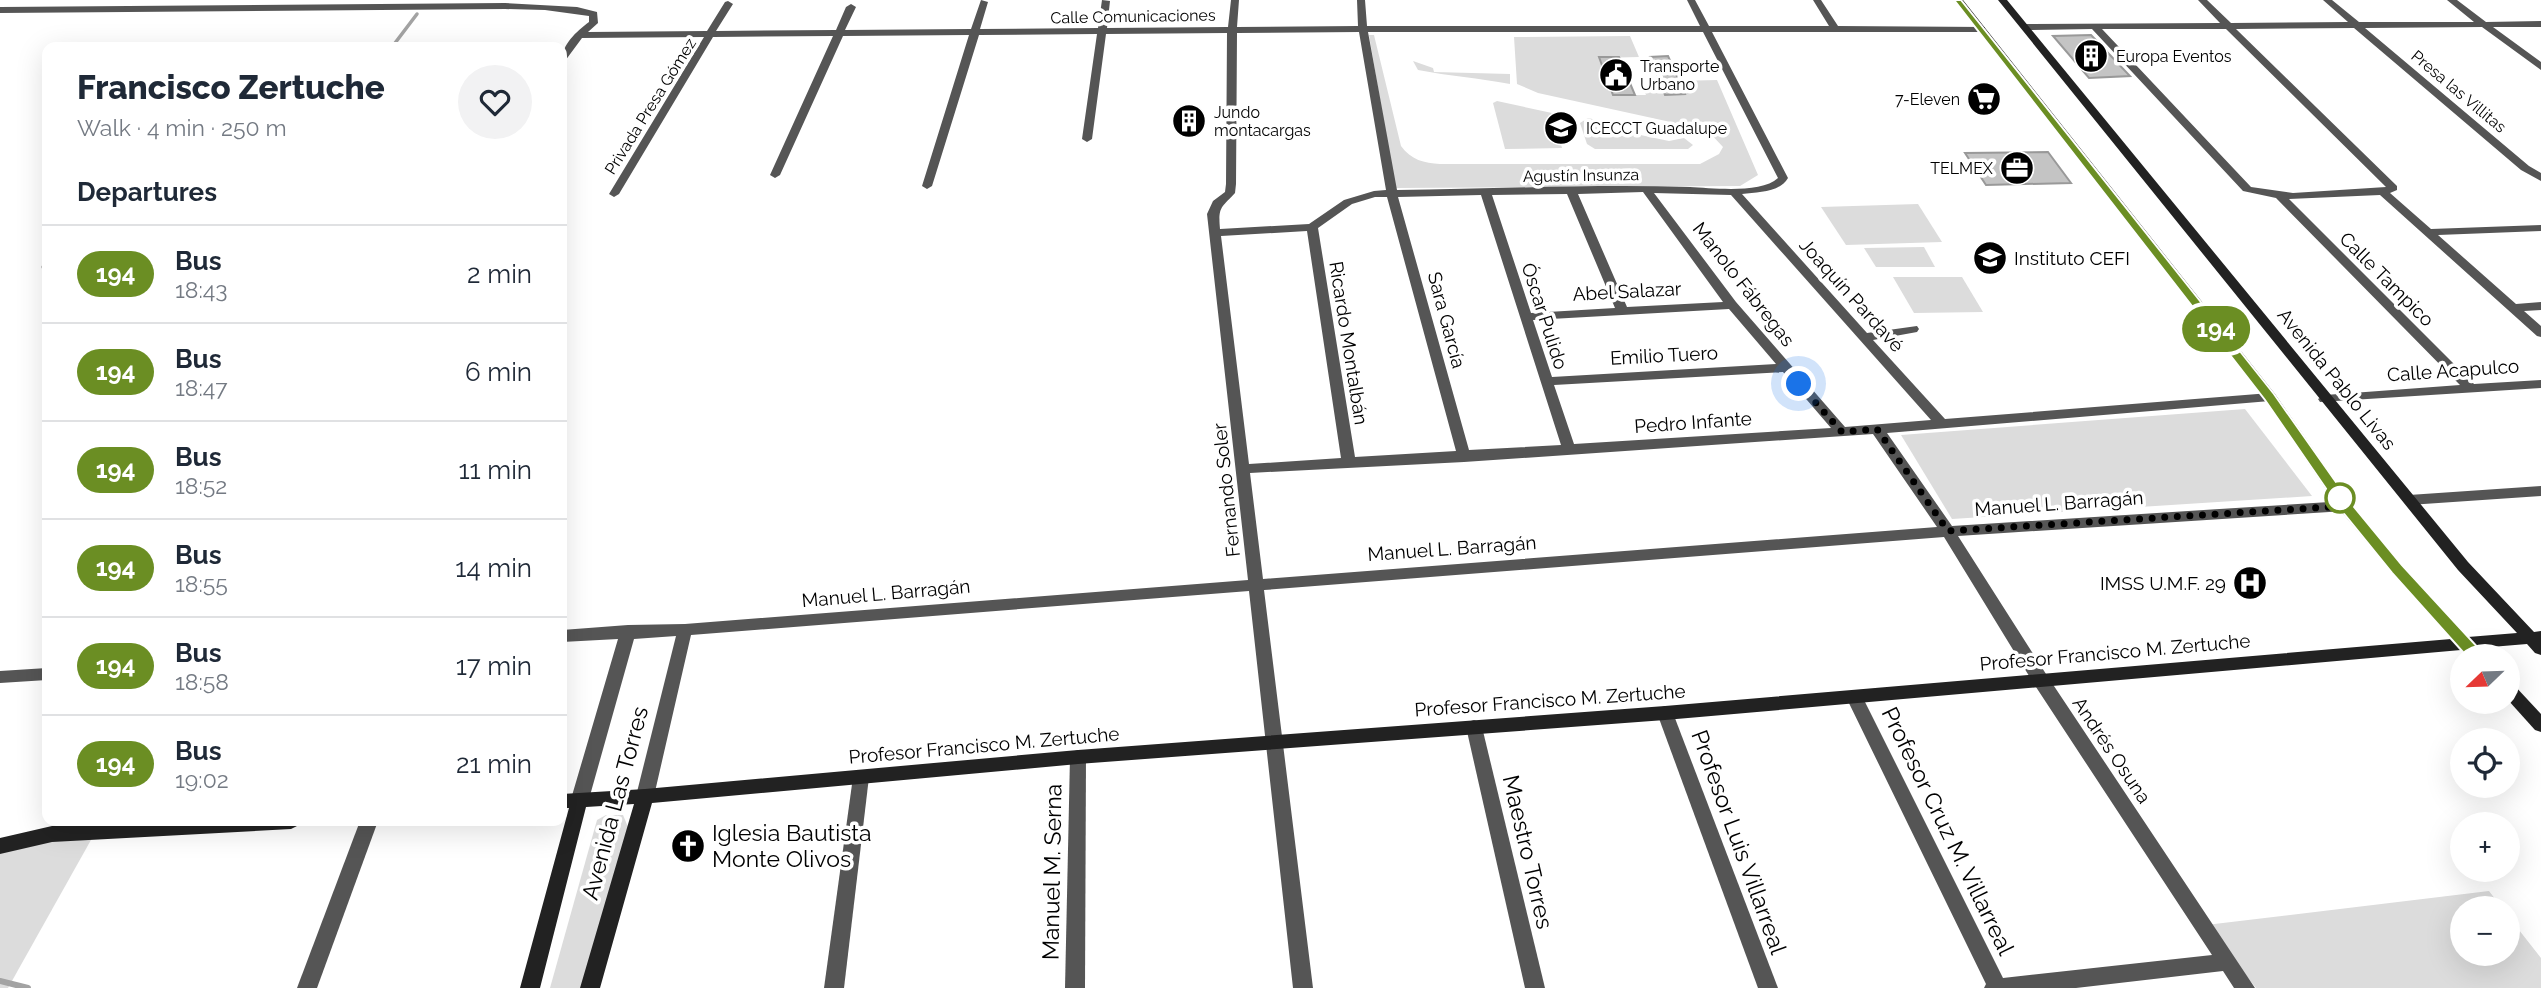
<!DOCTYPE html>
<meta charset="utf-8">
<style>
body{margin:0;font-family:Raleway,sans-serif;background:#f2f2f3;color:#1f2937;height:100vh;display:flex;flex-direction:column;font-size:26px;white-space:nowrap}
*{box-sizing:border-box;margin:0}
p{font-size:23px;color:#747a83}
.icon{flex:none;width:38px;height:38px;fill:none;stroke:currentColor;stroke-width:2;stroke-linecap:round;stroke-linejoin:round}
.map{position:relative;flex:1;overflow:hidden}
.details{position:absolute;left:42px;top:42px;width:525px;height:784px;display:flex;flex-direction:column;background:#fff;border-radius:14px;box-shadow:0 7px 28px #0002}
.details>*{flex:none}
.badge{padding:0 14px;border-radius:23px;font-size:24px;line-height:46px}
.needle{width:46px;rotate:247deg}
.buttons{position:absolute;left:2450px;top:644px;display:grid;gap:14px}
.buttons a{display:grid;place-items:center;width:70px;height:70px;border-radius:50%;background:#fff;box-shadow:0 7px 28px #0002;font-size:35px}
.you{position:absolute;width:35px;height:35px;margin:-18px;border:5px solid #fff;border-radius:50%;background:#1a73e8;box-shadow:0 0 0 10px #1a73e833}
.map>.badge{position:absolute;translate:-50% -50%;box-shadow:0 0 0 4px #fff}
h2{padding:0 35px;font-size:26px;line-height:63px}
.round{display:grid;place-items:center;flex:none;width:74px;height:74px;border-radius:37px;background:#f2f2f3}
.headline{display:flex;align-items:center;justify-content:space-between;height:119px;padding:0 35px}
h1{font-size:33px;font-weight:800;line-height:52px}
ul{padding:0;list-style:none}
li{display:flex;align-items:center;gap:21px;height:98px;padding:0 35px;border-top:2px solid #e0e1e3}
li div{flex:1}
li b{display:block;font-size:26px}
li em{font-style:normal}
li .badge{min-width:77px;font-weight:700;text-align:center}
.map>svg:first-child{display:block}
.green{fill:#dcdcdc}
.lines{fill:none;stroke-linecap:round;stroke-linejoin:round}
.stream-far2{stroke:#a3a3a3;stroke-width:3.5}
.stream-far1{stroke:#a3a3a3;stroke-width:5}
.stream{stroke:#a3a3a3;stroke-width:6}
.building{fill:#c4c4c4;stroke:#999;stroke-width:2}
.street{fill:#555;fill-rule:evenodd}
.secondary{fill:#222;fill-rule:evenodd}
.line{fill:#6b8e23;stroke:#fff;stroke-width:2}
.walk{stroke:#000;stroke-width:7;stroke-dasharray:0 12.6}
.stop-dot{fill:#fff;stroke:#6b8e23;stroke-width:3.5}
.labels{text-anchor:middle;stroke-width:7;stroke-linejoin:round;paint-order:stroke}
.far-street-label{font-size:16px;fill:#000;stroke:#fff}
.far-poi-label{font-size:16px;fill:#000;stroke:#fff;text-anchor:start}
.poi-label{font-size:19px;fill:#000;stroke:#fff;text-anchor:start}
.street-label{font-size:19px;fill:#000;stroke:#fff}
.near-street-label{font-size:23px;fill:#000;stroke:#fff}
.near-poi-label{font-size:23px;fill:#000;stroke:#fff;text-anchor:start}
</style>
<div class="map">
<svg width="2541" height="988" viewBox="0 0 2541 988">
<rect width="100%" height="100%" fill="#fff"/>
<!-- green -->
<g class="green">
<path d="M1369 35H1374L1401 146C1411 160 1424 163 1440 164H1700L1719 154 1723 147 1707 130 1538 93 1517 84 1514 37 1630 36 1639 57 1599 58 1613 95H1646L1642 86 1662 87 1679 81 1717 80 1758 175 1740 186 1395 188Z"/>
<path d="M1413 61 1433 68 1434 72 1510 74V84C1479 78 1449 76 1418 70Z"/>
<polygon points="1497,101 1552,113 1562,148 1505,149 1493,103"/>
<polygon points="1588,118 1601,121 1612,129 1669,141 1684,138 1693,145 1688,149 1595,149 1587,144 1580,123"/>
<polygon points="1918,204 1942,242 1846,245 1821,207"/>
<polygon points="1924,247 1935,267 1876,267 1864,248"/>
<polygon points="1893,277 1962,277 1983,312 1914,313"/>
<polygon points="2245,409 2312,496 1952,519 1901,435"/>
<polygon points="606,815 623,815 628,827 583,988 550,988 597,820"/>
<polygon points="96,831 8,988 0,988 0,848"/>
<polygon points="2489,891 2502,908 2462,908 2462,954 2508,954 2508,916 2541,958 2541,988 2256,988 2206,925"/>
</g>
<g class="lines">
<!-- stream-far2 -->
<polyline class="stream-far2" points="392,47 417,14"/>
<!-- stream-far1 -->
<polyline class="stream-far1" points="44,267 47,265"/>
<!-- stream -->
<polyline class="stream" points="0,981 28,988"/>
</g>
<!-- building -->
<g class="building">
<polygon points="2091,35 2130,76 2089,78 2053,36"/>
<polygon points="1668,56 1679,81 1685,94 1665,95 1650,57"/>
<polygon points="1599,57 1619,57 1635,95 1613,95"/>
<polygon points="2048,152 2071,183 1986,185 1965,153"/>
</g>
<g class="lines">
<!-- street -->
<g class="street">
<path d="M981 0 988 2 980 29 1098 28 1102 0 1110 1 1107 28 1228 27 1231 0H1239L1237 27 1358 26 1357 0H1365L1367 26H1700L1687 0H1695L1709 26H1829L1813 0H1821L1838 26 1985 27V31L1982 32H1712L1788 178C1779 193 1758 192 1742 194L1867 333 1917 326 1919 329 1917 332 1873 340 1945 419 2270 393 2277 397 2270 401 1887 433 1952 526 2345 501 2350 502 2352 506 2350 510 2345 511 1958 536 2046 674 2255 988H2234L2223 971 2076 988H1984L1986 984 1846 697 1848 692 1854 690 1860 692 2003 978 2212 955 2034 684 1944 537 1264 590 1313 988H1293L1249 591 691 635 654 796 651 801 645 803 639 801 636 796 676 636 634 639 589 799 586 804 580 806 574 804 571 799 618 639 562 642V630L628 625 685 624 1248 580 1207 214 1213 201 1225 192 1226 184 1227 33 1106 34 1092 139 1087 142 1082 139 1097 34 979 35 932 186 927 189 922 186 969 35 843 36 780 175 775 178 770 175 833 36 713 37 619 194 614 197 609 194 704 37 582 38 565 61 562 62C561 45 576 32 589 22V16L545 10 505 9 0 13V7L505 3 577 7 597 12 598 23 588 32 707 31 725 2 728 1 733 4 716 31 836 30 846 7 851 4 856 7 845 30 971 29ZM1359 32 1386 190 1374 191 1344 200 1309 224 1220 229C1218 207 1221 208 1235 193L1236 184 1237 33ZM1368 32H1703L1778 178C1761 194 1712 188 1690 187 1592 184 1494 189 1397 190ZM1643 192 1723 302 1627 307 1578 194ZM1654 193 1731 195 1931 420 1845 427 1736 302ZM1567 194 1615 308 1531 313 1492 195ZM1481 195 1561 445 1469 450 1398 197ZM1375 197H1387L1456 451 1355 457 1318 228 1352 204ZM1307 231 1341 458 1249 464 1221 236ZM1729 309 1776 364 1552 377 1533 320ZM1783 372 1831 428 1574 444 1554 385ZM1873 434 1937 527 1263 579 1250 473 1464 462Z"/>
<path d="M2198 0H2207L2231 23 2348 22 2323 0H2332L2359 22H2474L2447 0H2457L2486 22 2541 21V27H2493L2541 62V70L2482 27 2365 28 2529 166 2541 173V181L2521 170 2354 28 2236 29 2397 186V190L2390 193 2431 229 2541 225V231L2438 235 2516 304 2541 302V310L2524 311 2541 326V337L2537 336 2380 195 2289 199 2474 384 2541 380V388L2320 402 2318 399 2325 395 2460 385 2276 198 2243 191 2092 29 2026 30 2021 27 2026 24 2220 23ZM2102 29H2226L2386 187 2293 193 2251 187Z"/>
<polygon points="2541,486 2541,496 2409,505 2402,500 2409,495"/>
<polygon points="47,668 47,680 0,683 0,671"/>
<polygon points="1665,706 1671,708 1673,713 1778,988 1758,988 1657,713 1659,708"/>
<polygon points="1474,720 1480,722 1482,727 1545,988 1525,988 1466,727 1468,722"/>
<polygon points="1078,750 1084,752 1086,757 1085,988 1065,988 1070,757 1072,752"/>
<polygon points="861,770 867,772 869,777 844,988 824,988 853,777 855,772"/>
<polygon points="360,821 378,821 317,988 297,988"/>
</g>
<!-- secondary -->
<g class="secondary">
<polygon points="1954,0 1963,0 2275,394 2350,502 2402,565 2468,637 2517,633 2458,570 1998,0 2007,0 2468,562 2534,632 2541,631 2541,655 2535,653 2527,644 2479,648 2484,656 2467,656 2461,650 1665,720 1078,764 652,803 600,988 580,988 634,804 586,807 540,988 520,988 569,808 562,808 562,794 645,789 1078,750 1665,706 2451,639 2392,573 2340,510 2265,400"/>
<polygon points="2508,684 2514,685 2541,714 2541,732 2535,730 2508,700"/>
<polygon points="155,821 300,821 297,826 291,829 52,842 0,854 0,838 52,826"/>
</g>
</g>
<!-- line -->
<polygon class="line" points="1954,0 1961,0 2274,394 2350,502 2402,565 2482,652 2484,656 2482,661 2471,661 2392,573 2340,509 2265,400"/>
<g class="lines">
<!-- walk -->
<polyline class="walk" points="1799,384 1842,432 1877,429 1948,531 2345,506 2340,498"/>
</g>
<!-- icons -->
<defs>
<g id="building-disc" transform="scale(1.75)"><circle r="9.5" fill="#000" stroke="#fff"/><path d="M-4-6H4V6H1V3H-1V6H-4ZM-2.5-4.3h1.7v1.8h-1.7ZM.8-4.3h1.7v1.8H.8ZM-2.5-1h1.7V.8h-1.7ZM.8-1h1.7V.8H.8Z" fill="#fff"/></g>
<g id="civic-disc" transform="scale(1.75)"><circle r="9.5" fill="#000" stroke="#fff"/><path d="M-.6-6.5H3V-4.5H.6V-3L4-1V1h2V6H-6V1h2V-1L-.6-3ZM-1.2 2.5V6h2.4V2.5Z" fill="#fff"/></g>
<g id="supermarket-disc" transform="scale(1.75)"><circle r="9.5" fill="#000" stroke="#fff"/><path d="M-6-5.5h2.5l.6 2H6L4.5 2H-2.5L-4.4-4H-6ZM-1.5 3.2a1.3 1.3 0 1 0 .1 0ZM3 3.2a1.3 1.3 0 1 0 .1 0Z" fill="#fff"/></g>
<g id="school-disc" transform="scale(1.75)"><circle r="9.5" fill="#000" stroke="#fff"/><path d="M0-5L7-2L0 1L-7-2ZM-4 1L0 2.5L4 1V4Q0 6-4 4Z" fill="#fff"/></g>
<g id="office-disc" transform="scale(1.75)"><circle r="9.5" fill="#000" stroke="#fff"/><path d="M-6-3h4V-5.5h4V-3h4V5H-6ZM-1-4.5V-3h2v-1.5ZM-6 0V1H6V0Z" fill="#fff"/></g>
<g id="university-disc" transform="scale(1.75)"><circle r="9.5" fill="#000" stroke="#fff"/><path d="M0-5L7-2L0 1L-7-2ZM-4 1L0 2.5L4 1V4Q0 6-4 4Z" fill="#fff"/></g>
<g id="hospital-disc" transform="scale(1.75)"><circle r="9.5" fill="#000" stroke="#fff"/><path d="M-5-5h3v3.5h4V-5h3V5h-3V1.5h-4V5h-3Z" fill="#fff"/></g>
<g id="church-disc" transform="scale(1.75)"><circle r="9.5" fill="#000" stroke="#fff"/><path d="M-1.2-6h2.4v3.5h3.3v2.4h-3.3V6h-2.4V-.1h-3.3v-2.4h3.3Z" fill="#fff"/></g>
</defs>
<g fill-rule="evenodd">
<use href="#building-disc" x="2091" y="56"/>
<use href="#civic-disc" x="1616" y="75"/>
<use href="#supermarket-disc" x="1984" y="99"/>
<use href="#building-disc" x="1189" y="121"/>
<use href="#school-disc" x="1561" y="128"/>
<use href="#office-disc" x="2017" y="168"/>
<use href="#university-disc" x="1990" y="258"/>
<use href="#hospital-disc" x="2250" y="583"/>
<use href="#church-disc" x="688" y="846"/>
</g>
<!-- markers -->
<circle class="stop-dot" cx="2340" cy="498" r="14"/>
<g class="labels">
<!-- far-street labels -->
<g class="far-street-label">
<text transform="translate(1133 16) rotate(-1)" y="6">Calle Comunicaciones</text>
<text transform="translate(2459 91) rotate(40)" y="6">Presa las Villitas</text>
<text transform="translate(650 106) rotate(-58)" y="6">Privada Presa Gómez</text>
<text transform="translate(1581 175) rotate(-1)" y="6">Agustín Insunza</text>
</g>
<!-- far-poi labels -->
<g class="far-poi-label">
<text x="2116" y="62">Europa Eventos</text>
<text x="1640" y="72">Transporte<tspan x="1640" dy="18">Urbano</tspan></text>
<text x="1960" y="105" text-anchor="end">7-Eleven</text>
<text x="1214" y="118">Jundo<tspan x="1214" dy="18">montacargas</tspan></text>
<text x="1586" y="134">ICECCT Guadalupe</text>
<text x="1993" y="174" text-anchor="end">TELMEX</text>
</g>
<!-- poi labels -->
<g class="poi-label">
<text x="2014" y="265">Instituto CEFI</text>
<text x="2226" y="590" text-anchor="end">IMSS U.M.F. 29</text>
</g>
<!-- street labels -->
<g class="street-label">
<text transform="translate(2387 279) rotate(45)" y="7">Calle Tampico</text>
<text transform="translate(1744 284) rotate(52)" y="7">Manolo Fábregas</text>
<text transform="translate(1627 291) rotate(-3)" y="7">Abel Salazar</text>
<text transform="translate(1852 295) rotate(48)" y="7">Joaquín Pardavé</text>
<text transform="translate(1545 316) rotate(72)" y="7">Óscar Pulido</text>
<text transform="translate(1447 320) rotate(75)" y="7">Sara García</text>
<text transform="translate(1349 343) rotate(81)" y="7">Ricardo Montalbán</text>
<text transform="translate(1664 355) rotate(-3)" y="7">Emilio Tuero</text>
<text transform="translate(2453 370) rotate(-4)" y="7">Calle Acapulco</text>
<text transform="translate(2337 379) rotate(51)" y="7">Avenida Pablo Livas</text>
<text transform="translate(1693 422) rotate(-4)" y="7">Pedro Infante</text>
<text transform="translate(1226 490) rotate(-96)" y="7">Fernando Soler</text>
<text transform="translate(2059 503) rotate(-4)" y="7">Manuel L. Barragán</text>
<text transform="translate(1452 548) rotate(-4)" y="7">Manuel L. Barragán</text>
<text transform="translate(886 593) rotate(-5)" y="7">Manuel L. Barragán</text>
<text transform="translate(2115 652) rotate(-5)" y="7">Profesor Francisco M. Zertuche</text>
<text transform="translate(1550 700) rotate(-4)" y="7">Profesor Francisco M. Zertuche</text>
<text transform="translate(984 745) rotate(-5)" y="7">Profesor Francisco M. Zertuche</text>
<text transform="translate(2112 750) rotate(56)" y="7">Andrés Osuna</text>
</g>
<!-- near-street labels -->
<g class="near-street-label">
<text transform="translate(615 803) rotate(-75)" y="8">Avenida Las Torres</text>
<text transform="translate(1948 831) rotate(64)" y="8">Profesor Cruz M. Villarreal</text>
<text transform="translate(1739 842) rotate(70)" y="8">Profesor Luis Villarreal</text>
<text transform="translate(1528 852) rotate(77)" y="8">Maestro Torres</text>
<text transform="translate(1052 872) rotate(-89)" y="8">Manuel M. Serna</text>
</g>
<!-- near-poi labels -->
<g class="near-poi-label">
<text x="712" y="841">Iglesia Bautista<tspan x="712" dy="26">Monte Olivos</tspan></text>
</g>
</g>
</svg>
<div class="buttons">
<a><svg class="needle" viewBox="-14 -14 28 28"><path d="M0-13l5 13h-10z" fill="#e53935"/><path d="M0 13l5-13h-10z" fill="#747a83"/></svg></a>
<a><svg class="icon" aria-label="locate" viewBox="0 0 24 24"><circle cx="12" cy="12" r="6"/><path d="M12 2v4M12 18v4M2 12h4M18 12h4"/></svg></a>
<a>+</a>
<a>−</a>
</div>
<div class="you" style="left:1799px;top:384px"></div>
<b class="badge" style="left:2216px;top:329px;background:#6b8e23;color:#fff">194</b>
<section class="details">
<div class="headline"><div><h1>Francisco Zertuche</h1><p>Walk · 4 min · 250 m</p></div><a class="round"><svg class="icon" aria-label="heart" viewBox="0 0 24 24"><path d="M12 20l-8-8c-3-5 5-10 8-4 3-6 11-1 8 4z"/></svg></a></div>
<h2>Departures</h2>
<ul>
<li><span class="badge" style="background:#6b8e23;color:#fff">194</span><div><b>Bus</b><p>18:43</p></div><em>2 min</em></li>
<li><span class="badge" style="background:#6b8e23;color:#fff">194</span><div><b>Bus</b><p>18:47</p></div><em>6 min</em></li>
<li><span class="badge" style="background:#6b8e23;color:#fff">194</span><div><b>Bus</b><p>18:52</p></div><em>11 min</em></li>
<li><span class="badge" style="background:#6b8e23;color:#fff">194</span><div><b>Bus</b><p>18:55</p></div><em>14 min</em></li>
<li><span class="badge" style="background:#6b8e23;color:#fff">194</span><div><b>Bus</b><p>18:58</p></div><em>17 min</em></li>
<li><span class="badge" style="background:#6b8e23;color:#fff">194</span><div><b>Bus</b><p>19:02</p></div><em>21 min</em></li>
</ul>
</section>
</div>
